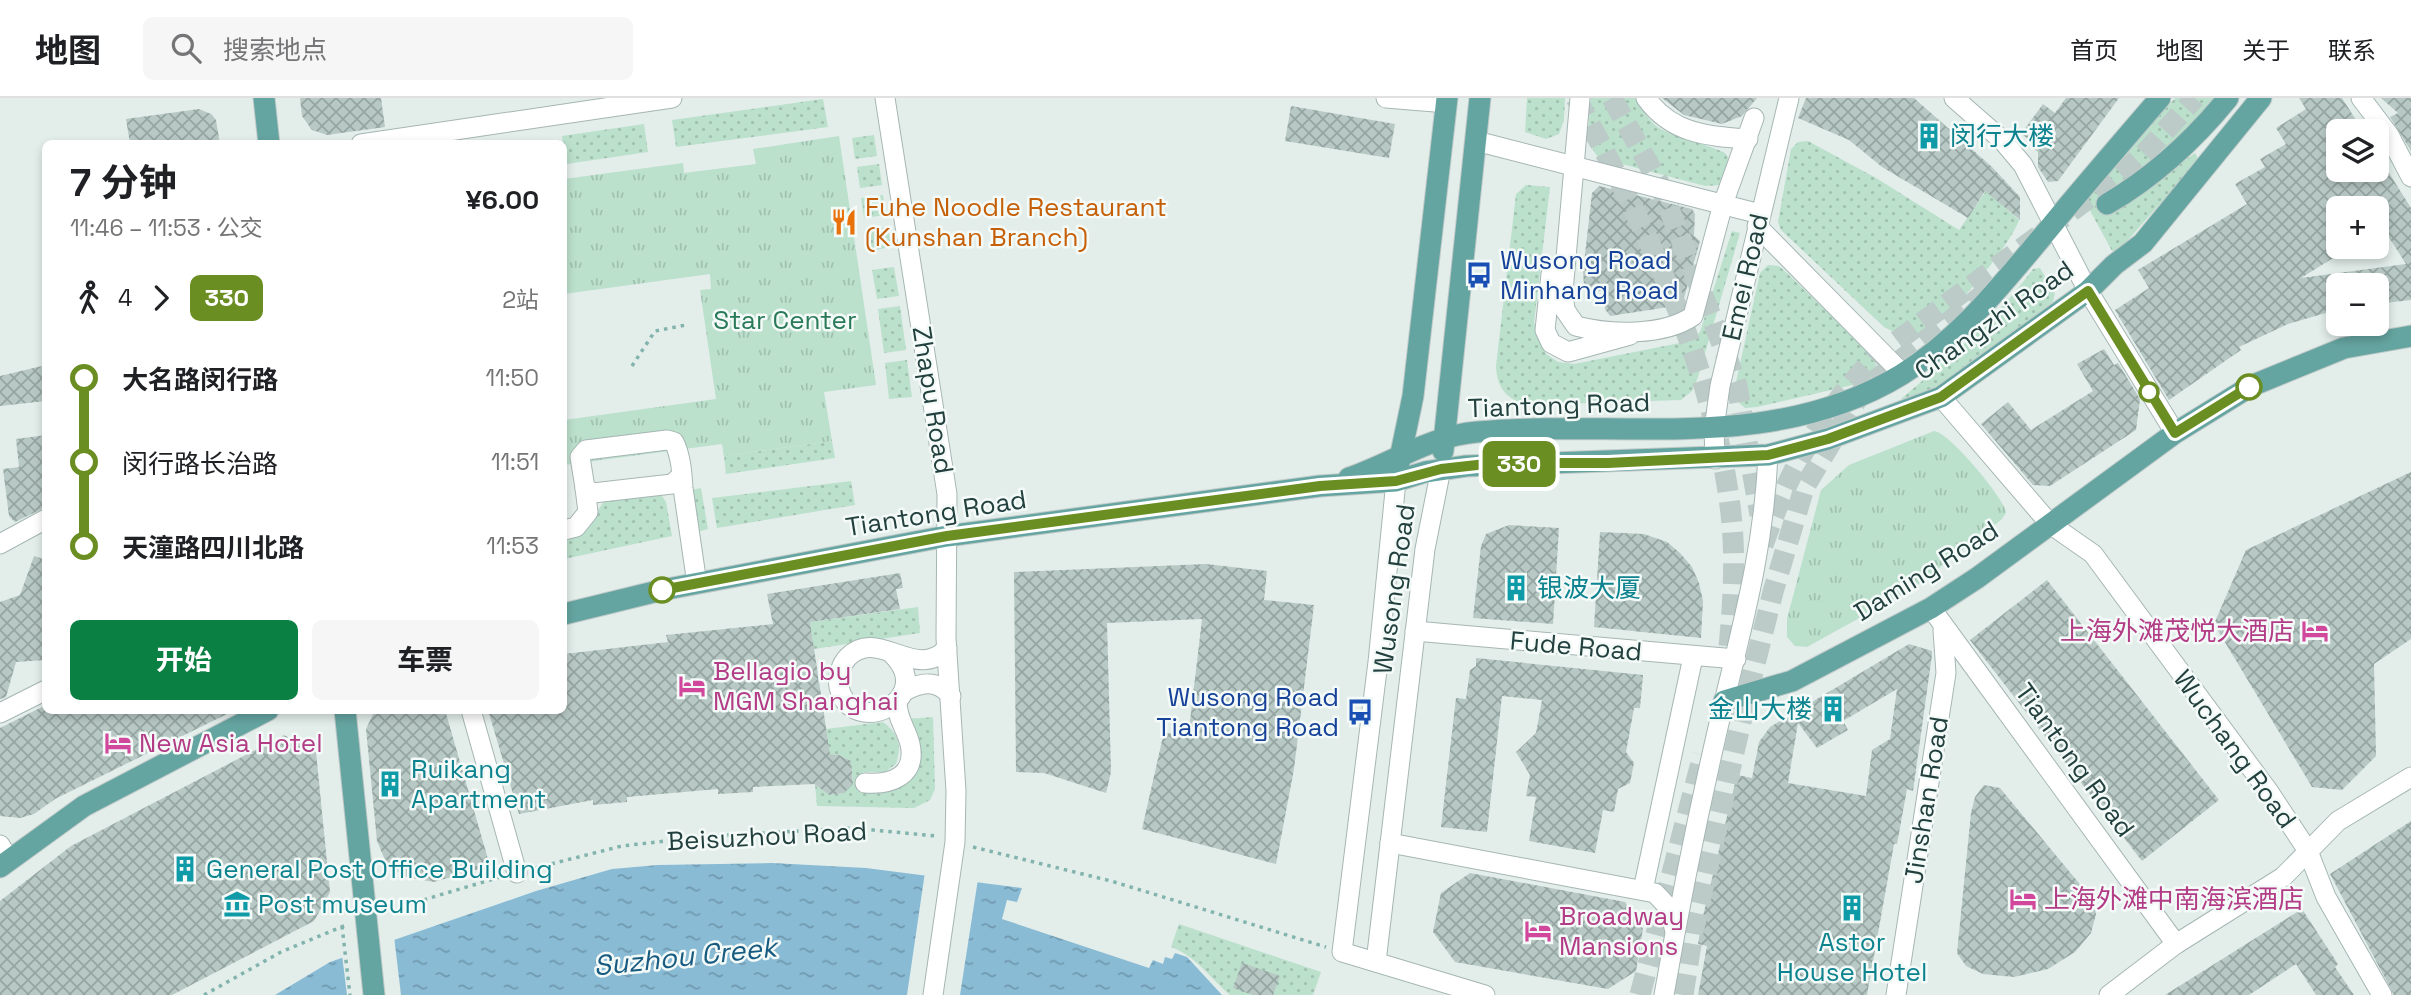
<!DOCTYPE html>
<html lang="zh">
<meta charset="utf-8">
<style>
body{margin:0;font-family:"Space Grotesk","Noto Sans SC",sans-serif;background:#f6f6f6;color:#202124;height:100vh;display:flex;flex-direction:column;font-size:26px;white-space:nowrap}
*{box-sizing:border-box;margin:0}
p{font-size:23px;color:#757577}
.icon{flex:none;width:38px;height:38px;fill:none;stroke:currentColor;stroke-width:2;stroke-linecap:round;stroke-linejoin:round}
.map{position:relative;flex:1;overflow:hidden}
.details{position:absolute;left:42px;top:42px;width:525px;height:574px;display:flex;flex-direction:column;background:#fff;border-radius:10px;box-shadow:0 4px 10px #0003}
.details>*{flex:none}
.badge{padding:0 14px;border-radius:10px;font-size:24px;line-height:46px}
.buttons{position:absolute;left:2326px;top:21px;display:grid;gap:14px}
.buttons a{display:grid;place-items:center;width:63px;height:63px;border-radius:10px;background:#fff;box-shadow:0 4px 10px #0003;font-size:35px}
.map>.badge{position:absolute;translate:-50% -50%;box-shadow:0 0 0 4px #fff}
.legs{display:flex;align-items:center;gap:10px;height:77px;padding:0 28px;font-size:23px}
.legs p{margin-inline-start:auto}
.headline{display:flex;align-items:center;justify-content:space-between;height:119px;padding:0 28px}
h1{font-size:38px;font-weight:700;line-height:52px}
.primary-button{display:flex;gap:14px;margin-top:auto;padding:14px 28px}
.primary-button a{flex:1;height:80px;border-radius:10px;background:#0b8043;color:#fff;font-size:28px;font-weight:700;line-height:80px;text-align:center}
.primary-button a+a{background:#f6f6f6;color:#202124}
ul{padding:0 28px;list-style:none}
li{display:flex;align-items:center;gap:24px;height:84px;font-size:26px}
li i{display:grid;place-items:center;width:10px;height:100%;margin:0 9px;background:currentColor}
li i::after{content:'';width:18px;height:18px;margin:-9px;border:5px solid;border-radius:50%;background:#fff}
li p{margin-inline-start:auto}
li:first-child i{background:linear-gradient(#0000 50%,currentColor 0)}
li:last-child i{background:linear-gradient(currentColor 50%,#0000 0)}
header{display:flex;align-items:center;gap:42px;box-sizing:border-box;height:98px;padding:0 35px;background:#fff;border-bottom:2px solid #e0e0e0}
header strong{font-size:33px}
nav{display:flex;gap:38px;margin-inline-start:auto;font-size:24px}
.search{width:490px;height:63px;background:#f6f6f6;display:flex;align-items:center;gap:18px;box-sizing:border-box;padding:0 24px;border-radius:10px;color:#757577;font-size:26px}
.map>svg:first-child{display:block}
.grass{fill:url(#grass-dots)}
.park{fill:url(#park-tufts)}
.water{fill:url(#water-ripples)}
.pier{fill:#e3eeeb}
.building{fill:url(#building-cross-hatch);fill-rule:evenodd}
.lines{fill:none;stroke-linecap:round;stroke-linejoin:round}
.major-tunnel{stroke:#bccbc8;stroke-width:21;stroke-dasharray:21 10;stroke-linecap:butt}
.minor-casing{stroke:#a5b6b4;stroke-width:21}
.major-casing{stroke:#c1cac9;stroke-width:23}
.path{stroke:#82b3ad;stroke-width:3.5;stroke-dasharray:3.5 5;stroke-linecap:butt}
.minor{stroke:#fff;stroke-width:19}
.major{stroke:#65a5a1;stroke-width:21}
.line-1-casing{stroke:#fff;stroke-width:16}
.line-1{stroke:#6b8e23;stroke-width:10}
.stop-1-dot{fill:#fff;stroke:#6b8e23;stroke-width:3.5}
.labels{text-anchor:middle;stroke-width:5;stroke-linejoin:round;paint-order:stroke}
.culture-label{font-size:26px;fill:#0d838f;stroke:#f4faf8;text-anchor:start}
.food-label{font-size:26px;fill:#c56008;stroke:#f4faf8;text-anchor:start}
.transit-label{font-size:26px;fill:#164399;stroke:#f4faf8;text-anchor:start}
.street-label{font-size:26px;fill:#22403e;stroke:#f4faf8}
.park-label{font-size:26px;fill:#297a58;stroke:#f4faf8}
.hotel-label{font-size:26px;fill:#b23c85;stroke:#f4faf8;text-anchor:start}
.water-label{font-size:28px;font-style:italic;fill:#185b80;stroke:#f4faf8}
</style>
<header>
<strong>地图</strong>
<div class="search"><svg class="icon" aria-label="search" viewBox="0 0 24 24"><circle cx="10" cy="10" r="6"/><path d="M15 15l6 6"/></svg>搜索地点</div>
<nav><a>首页</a><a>地图</a><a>关于</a><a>联系</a></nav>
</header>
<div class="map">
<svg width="2411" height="897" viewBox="0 0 2411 897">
<defs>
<pattern id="grass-dots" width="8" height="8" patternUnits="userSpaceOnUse" patternTransform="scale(1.75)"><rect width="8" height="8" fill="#bbe0cc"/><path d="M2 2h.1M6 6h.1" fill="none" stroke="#a0c1b0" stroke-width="1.8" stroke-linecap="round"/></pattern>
<pattern id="park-tufts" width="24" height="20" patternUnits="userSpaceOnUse" patternTransform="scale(1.75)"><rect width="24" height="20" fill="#bbe0cc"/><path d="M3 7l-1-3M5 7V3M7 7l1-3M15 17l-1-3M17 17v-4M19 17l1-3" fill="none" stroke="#a0c1b0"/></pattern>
<pattern id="water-ripples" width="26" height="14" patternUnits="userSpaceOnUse" patternTransform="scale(1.75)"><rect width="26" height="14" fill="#89bbd5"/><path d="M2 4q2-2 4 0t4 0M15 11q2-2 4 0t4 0" fill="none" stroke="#7099ae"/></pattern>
<pattern id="building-cross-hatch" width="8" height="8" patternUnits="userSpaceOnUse" patternTransform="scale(1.75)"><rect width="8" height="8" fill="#b8c9c5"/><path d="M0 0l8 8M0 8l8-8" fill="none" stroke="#95a5a1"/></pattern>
</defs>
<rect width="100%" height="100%" fill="#e3eeeb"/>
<!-- grass -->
<g class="grass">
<polygon points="1527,0 1565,0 1564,22 1559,36 1546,41 1525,34"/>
<path d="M1591 0H1635C1641 10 1650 24 1659 30 1671 38 1723 51 1726 56 1733 66 1725 78 1721 87L1705 88 1599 60C1583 43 1590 22 1591 0Z"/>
<path d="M2175 0H2217C2181 37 2146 70 2101 96L2111 115 2195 55 2199 62 2118 153H2112L2087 107 2088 97Z"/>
<polygon points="823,1 828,29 676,49 672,22"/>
<polygon points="644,26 648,54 566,66 562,38"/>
<polygon points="874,37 877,58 855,61 852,40"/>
<path d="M1808 43 1876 80 1959 132 1988 90 2005 103 2003 108 2019 122C2012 146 1939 235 1915 238 1904 239 1893 234 1884 229L1781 132 1778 124 1791 51 1798 44Z"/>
<polygon points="879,66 882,87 860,90 857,69"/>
<path d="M1526 87 1550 89 1534 225 1546 256 1558 264 1574 266 1690 243 1700 234 1732 133 1740 135 1698 279 1692 293 1681 302 1529 307C1507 302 1497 291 1496 268L1516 96Z"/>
<polygon points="883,97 886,117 864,120 861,100"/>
<polygon points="888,129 891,149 869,153 866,132"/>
<path d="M1768 167 1779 168 1787 175 1870 255C1877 267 1880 272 1870 283L1757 309 1745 310 1737 303 1734 293 1760 175Z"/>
<polygon points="894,169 899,198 877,201 872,172"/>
<path d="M2040 170 2055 195 2053 204 1955 279 1903 305 1902 300C1950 260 1996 221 2033 171Z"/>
<polygon points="900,208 906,252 884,255 878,211"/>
<polygon points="907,262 912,299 889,301 885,265"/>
<polygon points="832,343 835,360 726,376 724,358"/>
<polygon points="851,383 855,407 717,430 712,400"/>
<polygon points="701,390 708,431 697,434 691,392"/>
<polygon points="661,396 666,404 672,438 564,461 564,444 583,435 604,403"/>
<polygon points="918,509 920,535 814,551 810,524"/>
<path d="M933 619 935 691 930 702 914 710 817 708 815 687 829 697 844 695 853 685 851 663 839 657 830 656 826 631 883 624C899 636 902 647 896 666L885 674H863L861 692 888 693 905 685 909 621Z"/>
<path d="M1179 826 1321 874 1313 897H1230C1210 880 1196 858 1171 849Z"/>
</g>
<!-- park -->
<g class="park">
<polygon points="839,38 876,287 824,294 832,343 724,358 722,346 564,367 564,322 716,301 700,192 711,191 710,176 564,196 564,81 683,65 684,75 756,66 753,51"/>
<path d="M1934 333C1948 333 2005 401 2006 415L2001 422 1912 491 1807 549 1795 548 1787 539V521L1821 392 1849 367Z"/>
</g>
<!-- water -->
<polygon class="water" points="772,765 866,770 1022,790 1017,804 1007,802 1002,821 1149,870 1153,862 1163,866 1165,859 1172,861 1175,855 1187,859 1222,897 275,897 330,864 536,793 612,771 658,767"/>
<!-- pier -->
<g class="pier">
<polygon points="925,774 978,781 960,897 907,897"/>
<polygon points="394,838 401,897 347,897 342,857"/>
</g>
<!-- building -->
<g class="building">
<polygon points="300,0 381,0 385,29 327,37 312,32 302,18"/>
<polygon points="1662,0 1757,0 1742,18 1722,26 1684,17"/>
<polygon points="1806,0 1914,0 1992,69 2020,99 2020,122 1985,93 1968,120 1882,69 1849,42 1798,20"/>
<polygon points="2066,0 2119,0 2058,83 2048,84 2038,69 2038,54 2033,50 2036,46 2021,36 2043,6 2055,15"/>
<path d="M2299 0H2342L2363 33H2338V72H2379V59L2411 110V202L2376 206V187H2329L2336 212 2288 226 2239 249 2241 252 2169 302 2115 212 2149 190 2138 172 2247 106 2235 86 2265 69 2260 61 2286 46 2276 30 2306 11ZM2338 110H2376V119L2406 166 2301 180 2338 157Z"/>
<polygon points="2381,0 2411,0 2411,53 2390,19 2398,15"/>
<polygon points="1291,8 1395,26 1389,60 1285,43"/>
<polygon points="199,11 211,16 216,22 220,46 130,46 126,21"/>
<polygon points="1599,88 1692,111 1695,116 1694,138 1700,143 1682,207 1610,218 1605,211 1604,193 1593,193 1584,187 1583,174 1592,95"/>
<polygon points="2104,251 2114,267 2118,265 2140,301 2136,332 2050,388 2033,387 1981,326 2008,304 2031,332 2093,293 2077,266"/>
<polygon points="46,267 46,303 0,308 0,278"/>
<polygon points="46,337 46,409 15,424 9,418 3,371 19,369 16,341"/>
<polygon points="2411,374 2411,541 2374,566 2376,658 2342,692 2312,689 2214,526 2246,452"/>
<polygon points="1509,427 1559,430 1553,526 1473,520 1481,448 1486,436"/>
<polygon points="1600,434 1644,436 1667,444 1680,455 1692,469 1699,485 1703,503 1701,540 1594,529"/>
<polygon points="34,458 46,462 46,562 16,564 6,599 0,601 0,504 20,497"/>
<polygon points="1206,466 1267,473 1264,502 1314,507 1294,671 1276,766 1142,731 1164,634 1188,640 1202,521 1107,525 1111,674 1106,695 1044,675 1016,674 1014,474"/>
<polygon points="900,475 903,490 896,491 900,511 810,524 830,656 839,657 851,663 853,686 844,695 829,697 814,686 753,689 753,694 718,696 718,691 627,699 627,704 593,707 593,702 519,716 488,612 564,612 564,556 668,544 666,537 773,526 767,496"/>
<polygon points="2047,482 2219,702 2142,763 1970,542"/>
<path d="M1909 546 1932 553V557L1913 693 1907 691 1897 746H1894L1867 897H1698L1707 848 1698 846 1702 822 1737 677 1752 680 1759 644 1770 629ZM1897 591 1890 641 1872 652 1866 698 1788 685 1798 625 1817 650 1848 632 1843 623Z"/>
<polygon points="1476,560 1643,577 1640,610 1634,610 1626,654 1634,665 1630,685 1618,691 1614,714 1603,712 1595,755 1529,743 1536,699 1526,698 1530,677 1516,654 1536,635 1542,602 1502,598 1487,734 1441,729 1456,600 1466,601 1470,572 1476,568"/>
<polygon points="46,607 46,612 235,612 55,701 34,716 20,720 0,718 0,630"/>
<polygon points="375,612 445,612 490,768 434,784 406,779 387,767 377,743 366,631"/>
<polygon points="284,637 316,654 330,794 314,823 172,897 0,897 0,803 71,748"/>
<polygon points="1984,687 2000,690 2093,802 2096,816 2091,835 2075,854 2048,871 2014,879 1983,876 1966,868 1957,855 1971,715 1975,699"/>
<polygon points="2411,723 2411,897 2394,897 2330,776"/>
<polygon points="1470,775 1625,804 1643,831 1636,873 1608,891 1455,864 1433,834 1441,795"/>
<polygon points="2302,811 2338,866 2335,869 2354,897 2316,897 2296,866 2249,897 2165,897"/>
<polygon points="1242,865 1280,878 1273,897 1253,897 1233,890"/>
</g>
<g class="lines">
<!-- major-tunnel -->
<g class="major-tunnel">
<path d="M1576 0C1646 129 1714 268 1731 416 1736 461 1733 505 1729 549"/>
<polyline points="1612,0 1659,85 1727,259 1737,288 1760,417"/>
<path d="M1763 447C1790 371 1819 316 1877 258L2112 83 2144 56 2195 0"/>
<polyline points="1640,897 1703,657"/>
<polyline points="1683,897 1693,834 1746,602 1773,494 1804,390 1862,293 1985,195"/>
</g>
<!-- minor casing -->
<g class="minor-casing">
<g id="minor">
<polyline points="885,0 947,396 946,540 956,693 955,744 933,897"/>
<polyline points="1386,0 1447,5"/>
<path d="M1580 0 1563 194 1565 212 1576 228C1610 237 1664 238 1693 218L1723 106 1754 20"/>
<path d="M1646 0C1672 36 1707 38 1748 41"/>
<polyline points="1954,0 2002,42 2023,67 2088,193 2175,335"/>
<polyline points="2361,0 2389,37 2411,79"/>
<polyline points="1476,43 1760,116"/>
<polyline points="361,46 672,0"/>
<polyline points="1757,128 1903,276"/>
<polyline points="1551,176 1545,232 1551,245 1568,254 1630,237"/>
<polyline points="1941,299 2050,426 2093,456 2269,694 2308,753 2326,799 2382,897"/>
<polyline points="1715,361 1714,331 1720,288 1789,0"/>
<path d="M682 377 672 386 593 395 585 390 580 359 586 352 667 342 674 344C681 358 682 375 683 390L697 486"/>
<polyline points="1396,383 1378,564 1342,854 1485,897"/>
<polyline points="564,432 576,429 588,414 585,390"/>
<polyline points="0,446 46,421"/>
<polyline points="1931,510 2176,846"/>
<polyline points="1415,533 1736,561"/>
<path d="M890 554C941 601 851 643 839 589 837 579 841 566 848 559 878 528 916 585 947 550"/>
<path d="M903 594C921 584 937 581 951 598"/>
<polyline points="471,612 517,775"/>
<polyline points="0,615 46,592"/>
<path d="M865 685C891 687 917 678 910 646 906 630 897 621 897 604"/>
<polyline points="1390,745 1655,795 1669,810 1675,833"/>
<polyline points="0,747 9,762"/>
<polyline points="1643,792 1693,559"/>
<polyline points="1376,864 1425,451 1441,371"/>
<path d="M1664 897C1681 799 1701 701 1724 604 1745 517 1764 447 1768 357"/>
<polyline points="1896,897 1946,575 1943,532"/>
<polyline points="2109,897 2176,846 2283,779 2338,723 2411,679"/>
</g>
</g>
<!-- major casing -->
<g class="major-casing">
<g id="major">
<polyline points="264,0 269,46"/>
<path d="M2107 106C2155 78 2193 43 2228 0"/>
<polyline points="1443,353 1480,0"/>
<polyline points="1399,365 1413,298 1447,0"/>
<path d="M1349 380C1393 365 1430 338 1477 334 1621 321 1771 356 1901 277 1961 240 2002 186 2047 133 2084 88 2122 44 2160 0"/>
<polyline points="564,516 662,492 947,438 1320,388 1396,383 1425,374 1466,368 1768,357 1828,341 1941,299 2088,193 2114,167 2143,145 2261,0"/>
<polyline points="1724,603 1792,583 1931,510 1977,480 2175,335 2251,288 2344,250 2411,238"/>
<polyline points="345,612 374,897"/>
<polyline points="0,769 84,708 268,612"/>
</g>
</g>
<!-- path -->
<g class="path">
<polyline points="632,268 655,233 686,227"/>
<polyline points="973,749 1111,783 1326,849"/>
<polyline points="535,770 622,748 709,738 852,730 936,738"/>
<polyline points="383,814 500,779"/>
<polyline points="342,828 350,897"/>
<polyline points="204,897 281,854 346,827"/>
</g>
<!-- minor -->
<use href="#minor" class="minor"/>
<!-- major -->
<use href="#major" class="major"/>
</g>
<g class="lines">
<!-- line-1 casing -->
<g class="line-1-casing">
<polyline id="line-1" points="662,492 947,438 1320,388 1396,383 1441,371 1495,365 1608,365 1768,357 1828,341 1941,299 2088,193 2175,335 2249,289"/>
</g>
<!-- line-1 -->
<use href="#line-1" class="line-1"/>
</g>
<!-- icons -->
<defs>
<g id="building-bare" transform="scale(2.1)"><path d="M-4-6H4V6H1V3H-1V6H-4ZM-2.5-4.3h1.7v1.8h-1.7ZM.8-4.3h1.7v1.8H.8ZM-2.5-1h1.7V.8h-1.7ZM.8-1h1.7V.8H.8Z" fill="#0f9aa8" stroke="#f4faf8" stroke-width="2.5" paint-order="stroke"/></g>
<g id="restaurant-bare" transform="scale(2.1)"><path d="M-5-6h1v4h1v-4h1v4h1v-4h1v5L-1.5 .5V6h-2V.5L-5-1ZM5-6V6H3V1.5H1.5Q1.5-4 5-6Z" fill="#e8710a" stroke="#f4faf8" stroke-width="2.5" paint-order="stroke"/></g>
<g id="bus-bare" transform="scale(2.1)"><path d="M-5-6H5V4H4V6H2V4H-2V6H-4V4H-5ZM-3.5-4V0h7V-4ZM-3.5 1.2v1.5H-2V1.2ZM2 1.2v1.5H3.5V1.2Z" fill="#1a4fb4" stroke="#f4faf8" stroke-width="2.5" paint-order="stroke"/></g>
<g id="hotel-bare" transform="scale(2.1)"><path d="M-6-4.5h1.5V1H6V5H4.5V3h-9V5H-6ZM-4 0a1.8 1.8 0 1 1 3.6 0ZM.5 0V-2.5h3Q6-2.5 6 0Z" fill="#d1479c" stroke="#f4faf8" stroke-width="2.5" paint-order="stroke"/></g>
<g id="museum-bare" transform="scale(2.1)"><path d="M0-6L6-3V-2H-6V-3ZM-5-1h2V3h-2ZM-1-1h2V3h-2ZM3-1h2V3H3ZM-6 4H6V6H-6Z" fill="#0f9aa8" stroke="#f4faf8" stroke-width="2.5" paint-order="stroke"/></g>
</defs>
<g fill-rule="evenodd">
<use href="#building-bare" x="1929" y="38"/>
<use href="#restaurant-bare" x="844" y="124"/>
<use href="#bus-bare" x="1479" y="177"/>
<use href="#building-bare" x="1516" y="490"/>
<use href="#hotel-bare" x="2315" y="533"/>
<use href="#hotel-bare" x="692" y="588"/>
<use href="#building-bare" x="1833" y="611"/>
<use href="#bus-bare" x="1360" y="614"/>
<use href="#hotel-bare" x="118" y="645"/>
<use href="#building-bare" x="390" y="686"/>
<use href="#building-bare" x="185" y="771"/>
<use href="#hotel-bare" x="2023" y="801"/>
<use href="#museum-bare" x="237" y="806"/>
<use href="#building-bare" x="1852" y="810"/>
<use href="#hotel-bare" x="1538" y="833"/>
</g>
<!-- markers -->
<g class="stop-1-dot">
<circle cx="2249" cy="289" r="12"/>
<circle cx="2149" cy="294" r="9"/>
<circle cx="662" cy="492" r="12"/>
</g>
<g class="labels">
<!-- culture labels -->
<g class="culture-label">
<text x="1950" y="47">闵行大楼</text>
<text x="1537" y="499">银波大厦</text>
<text x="1812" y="620" text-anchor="end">金山大楼</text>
<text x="411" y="680">Ruikang<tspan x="411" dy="30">Apartment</tspan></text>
<text x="206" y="780">General Post Office Building</text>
<text x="258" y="815">Post museum</text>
<text x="1852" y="853" text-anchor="middle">Astor<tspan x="1852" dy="30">House Hotel</tspan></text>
</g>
<!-- food labels -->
<g class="food-label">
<text x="865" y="118">Fuhe Noodle Restaurant<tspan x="865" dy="30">(Kunshan Branch)</tspan></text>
</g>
<!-- transit labels -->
<g class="transit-label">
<text x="1500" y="171">Wusong Road<tspan x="1500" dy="30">Minhang Road</tspan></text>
<text x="1339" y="608" text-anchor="end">Wusong Road<tspan x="1339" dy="30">Tiantong Road</tspan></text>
</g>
<!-- street labels -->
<g class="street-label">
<text transform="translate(1745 179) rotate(-77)" y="9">Emei Road</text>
<text transform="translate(1994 222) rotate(-35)" y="9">Changzhi Road</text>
<text transform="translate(933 302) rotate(81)" y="9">Zhapu Road</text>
<text transform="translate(1559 307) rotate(-2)" y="9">Tiantong Road</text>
<text transform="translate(936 415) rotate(-9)" y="9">Tiantong Road</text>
<text transform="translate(1926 473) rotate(-32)" y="9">Daming Road</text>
<text transform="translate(1394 491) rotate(-82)" y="9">Wusong Road</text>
<text transform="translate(1576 548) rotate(5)" y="9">Fude Road</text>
<text transform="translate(2235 651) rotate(54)" y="9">Wuchang Road</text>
<text transform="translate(2075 662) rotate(54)" y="9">Tiantong Road</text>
<text transform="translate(1926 702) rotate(-81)" y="9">Jinshan Road</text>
<text transform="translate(767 738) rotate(-3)" y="9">Beisuzhou Road</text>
</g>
<!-- park labels -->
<g class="park-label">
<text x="785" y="231">Star Center</text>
</g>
<!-- hotel labels -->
<g class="hotel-label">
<text x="2294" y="542" text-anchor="end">上海外滩茂悦大酒店</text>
<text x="713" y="582">Bellagio by<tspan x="713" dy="30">MGM Shanghai</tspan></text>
<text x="139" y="654">New Asia Hotel</text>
<text x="2044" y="810">上海外滩中南海滨酒店</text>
<text x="1559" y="827">Broadway<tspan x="1559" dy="30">Mansions</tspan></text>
</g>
<!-- water labels -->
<g class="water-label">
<text transform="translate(685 858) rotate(-6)" y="10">Suzhou Creek</text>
</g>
</g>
</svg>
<div class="buttons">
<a><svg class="icon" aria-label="layers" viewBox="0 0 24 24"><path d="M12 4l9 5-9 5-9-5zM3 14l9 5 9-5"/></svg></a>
<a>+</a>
<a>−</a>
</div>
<b class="badge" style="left:1519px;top:366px;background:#6b8e23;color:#fff">330</b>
<section class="details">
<div class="headline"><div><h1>7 分钟</h1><p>11:46 – 11:53 · 公交</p></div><b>¥6.00</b></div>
<div class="legs"><svg class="icon" aria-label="walk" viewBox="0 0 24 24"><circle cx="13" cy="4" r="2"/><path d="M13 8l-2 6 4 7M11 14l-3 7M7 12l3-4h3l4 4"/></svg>4<svg class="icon" aria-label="forward" viewBox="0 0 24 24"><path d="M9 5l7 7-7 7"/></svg><b class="badge" style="background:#6b8e23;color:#fff">330</b><p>2站</p></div>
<ul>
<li><i style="color:#6b8e23"></i><b>大名路闵行路</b><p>11:50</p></li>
<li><i style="color:#6b8e23"></i><span>闵行路长治路</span><p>11:51</p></li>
<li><i style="color:#6b8e23"></i><b>天潼路四川北路</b><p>11:53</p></li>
</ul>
<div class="primary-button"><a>开始</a><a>车票</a></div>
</section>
</div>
